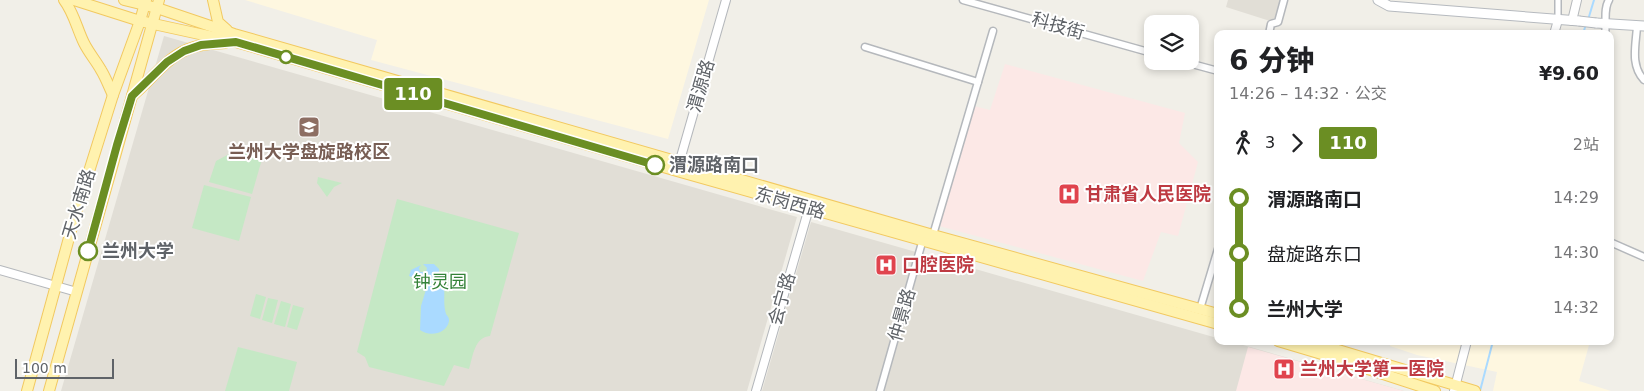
<!DOCTYPE html>
<html lang="zh">
<meta charset="utf-8">
<style>
body{margin:0;font-family:"DejaVu Sans","Noto Sans SC",sans-serif;background:#f2f2f2;color:#202124;height:100vh;display:flex;flex-direction:column;font-size:19px;white-space:nowrap}
*{box-sizing:border-box;margin:0}
p{font-size:16px;color:#757577}
.icon{flex:none;width:28px;height:28px;fill:none;stroke:currentColor;stroke-width:2;stroke-linecap:round;stroke-linejoin:round}
.map{position:relative;flex:1;overflow:hidden}
.drawer{position:absolute;left:1214px;top:30px;width:400px;height:315px;display:flex;flex-direction:column;background:#fff;border-radius:10px;box-shadow:0 2px 8px #0003}
.drawer>*{flex:none}
.badge{padding:0 10px;border-radius:4px;font-size:18px;line-height:32px}
.controls{position:absolute;left:1144px;top:15px;display:grid;gap:10px}
.controls a{display:grid;place-items:center;width:55px;height:55px;border-radius:10px;background:#fff;box-shadow:0 2px 8px #0003;font-size:25px}
.scale{position:absolute;left:15px;bottom:12px;width:99px;box-sizing:border-box;padding-left:5px;border:2px solid #5f6368;border-top:0;font-size:14px;line-height:18px;white-space:nowrap;color:#5f6368;-webkit-text-stroke:4px #fff;paint-order:stroke}
.map>.badge{position:absolute;translate:-50% -50%;box-shadow:0 0 0 2px #fff}
.legs{display:flex;align-items:center;gap:8px;height:55px;padding:0 15px;font-size:16px}
.legs p{margin-inline-start:auto}
.headline{display:flex;align-items:center;justify-content:space-between;height:85px;padding:0 15px}
h1{font-size:28px;font-weight:800;line-height:38px}
ul{padding:0 15px;list-style:none}
li{display:flex;align-items:center;gap:18px;height:55px;font-size:19px}
li i{display:grid;place-items:center;width:8px;height:100%;margin:0 6px;background:currentColor}
li i::after{content:'';width:12px;height:12px;margin:-6px;border:4px solid;border-radius:50%;background:#fff}
li p{margin-inline-start:auto}
li:first-child i{background:linear-gradient(#0000 50%,currentColor 0)}
li:last-child i{background:linear-gradient(currentColor 50%,#0000 0)}
.map>svg:first-child{display:block}
.commercial{fill:#fef7e0}
.education{fill:#e1ded6}
.medical{fill:#fce8e6}
.green{fill:#c5e8c5}
.water{fill:#aadaff}
.lines{fill:none;stroke-linecap:round;stroke-linejoin:round}
.stream{stroke:#aadaff;stroke-width:2}
.pedestrian-casing{stroke:#b5b8bc;stroke-width:8}
.minor-casing{stroke:#b5b8bc;stroke-width:9}
.tertiary-casing{stroke:#b5b8bc;stroke-width:10}
.secondary-casing{stroke:#b6babf;stroke-width:11}
.primary-casing{stroke:#f2c960;stroke-width:12}
.pedestrian{stroke:#fff;stroke-width:5}
.minor{stroke:#fff;stroke-width:6}
.tertiary{stroke:#fff;stroke-width:8}
.secondary{stroke:#fff;stroke-width:9}
.primary{stroke:#fff2af;stroke-width:10}
.secondary-bridge-casing{stroke:#b6babf;stroke-width:11;stroke-linecap:butt}
.secondary-bridge{stroke:#fff;stroke-width:9}
.line-1-casing{stroke:#fff;stroke-width:11}
.line-1{stroke:#6b8e23;stroke-width:8}
.stop-1-dot{fill:#fff;stroke:#6b8e23;stroke-width:2.5}
.labels{text-anchor:middle;stroke-width:4;stroke-linejoin:round;paint-order:stroke}
.street-label{font-size:18px;fill:#5f6368;stroke:#fff}
.education-label{font-size:18px;font-weight:bold;fill:#785e54;stroke:#fff}
.stop-label{font-size:18px;font-weight:bold;fill:#5f6368;stroke:#fff;text-anchor:start}
.health-label{font-size:18px;font-weight:bold;fill:#be3a42;stroke:#fff;text-anchor:start}
.park-label{font-size:18px;fill:#348238;stroke:#fff}
</style>
<div class="map">
<svg width="1644" height="391" viewBox="0 0 1644 391">
<rect width="100%" height="100%" fill="#f1efe8"/>
<!-- commercial -->
<g class="commercial">
<polygon points="245,0 709,0 668,139 371,60 377,40"/>
<polygon points="1391,341 1575,341 1589,345 1579,381 1611,391 1493,391 1497,372 1417,355 1390,346"/>
</g>
<!-- education -->
<g class="education">
<polygon points="1228,0 1282,0 1277,16 1270,21 1226,7"/>
<polygon points="164,36 797,217 747,391 61,391"/>
<polygon points="811,222 1217,338 1218,341 1229,341 1404,391 762,391"/>
</g>
<!-- medical -->
<g class="medical">
<polygon points="1005,64 1185,113 1179,143 1198,162 1178,236 1161,232 1143,281 939,226 974,106 990,110"/>
<polygon points="1248,347 1404,391 1236,391"/>
</g>
<!-- green -->
<g class="green">
<polygon points="244,146 264,152 252,194 209,182 216,161"/>
<polygon points="318,177 342,183 334,187 327,197 317,183"/>
<polygon points="204,185 251,197 239,241 192,228"/>
<path d="M397 199 519 233 490 336C474 337 473 357 469 369L454 365 444 386 369 367 365 357 357 352Z"/>
<polygon points="256,294 266,297 260,319 250,316"/>
<polygon points="268,298 278,300 272,323 262,320"/>
<polygon points="281,301 291,304 285,327 274,324"/>
<polygon points="293,305 304,308 297,330 287,327"/>
<polygon points="238,347 297,362 289,391 225,391"/>
</g>
<!-- water -->
<path class="water" d="M423 264H434L439 269V272L434 277 444 286C445 295 443 305 446 314 448 317 449 317 449 321 447 334 429 337 420 330L421 306 428 283 409 276 411 270 421 265 419 268 420 272H426L427 268Z"/>
<g class="lines">
<!-- stream -->
<g class="stream">
<polyline points="1588,20 1594,0"/>
<polyline points="1583,34 1586,24"/>
<polyline points="1480,391 1493,341"/>
</g>
<!-- pedestrian casing -->
<g class="pedestrian-casing">
<polyline id="pedestrian" points="1558,0 1558,20"/>
</g>
<!-- minor casing -->
<g class="minor-casing">
<g id="minor">
<polyline points="963,0 1152,53"/>
<path d="M1637 26C1636 45 1630 65 1644 80"/>
<polyline points="1269,34 1271,24 1278,22 1284,0"/>
<path d="M1605 34C1607 23 1603 9 1609 0"/>
<polyline points="865,47 978,82"/>
<polyline points="1181,61 1218,71"/>
<polyline points="933,235 993,31"/>
<polyline points="1610,242 1644,257"/>
<polyline points="1200,309 1218,249"/>
<polyline points="880,391 923,239"/>
</g>
</g>
<!-- tertiary casing -->
<g class="tertiary-casing">
<g id="tertiary">
<polyline points="1572,21 1577,0"/>
<polyline points="1554,34 1558,20"/>
<polyline points="678,167 726,0"/>
<polyline points="0,270 77,292"/>
<polyline points="756,391 809,208"/>
<polyline points="1454,391 1467,341"/>
</g>
</g>
<!-- secondary casing -->
<g class="secondary-casing">
<g id="secondary">
<polyline points="1378,0 1389,6 1579,21"/>
<polyline points="1596,23 1644,26"/>
</g>
</g>
<!-- primary casing -->
<g class="primary-casing">
<g id="primary">
<path d="M64 0C74 13 77 29 84 43 89 53 96 61 101 70 106 78 109 87 113 95"/>
<polyline points="74,0 140,21 236,42 677,171 1218,324"/>
<polyline points="124,0 157,8 234,34 933,235 1218,314"/>
<polyline points="213,0 218,22 227,30"/>
<path d="M132 96C152 80 167 55 194 47 204 44 214 44 225 43"/>
<polyline points="1278,341 1325,355 1435,391"/>
<polyline points="1308,341 1475,391"/>
<polyline points="27,391 75,216 113,95 140,21 146,0"/>
<polyline points="49,391 159,0"/>
</g>
</g>
<!-- pedestrian -->
<use href="#pedestrian" class="pedestrian"/>
<!-- minor -->
<use href="#minor" class="minor"/>
<!-- tertiary -->
<use href="#tertiary" class="tertiary"/>
<!-- secondary -->
<use href="#secondary" class="secondary"/>
<!-- primary -->
<use href="#primary" class="primary"/>
<!-- secondary-bridge casing -->
<g class="secondary-bridge-casing">
<polyline id="secondary-bridge" points="1579,21 1596,23"/>
</g>
<!-- secondary-bridge -->
<use href="#secondary-bridge" class="secondary-bridge"/>
</g>
<g class="lines">
<!-- line-1 casing -->
<g class="line-1-casing">
<polyline id="line-1" points="88,251 117,145 132,96 167,62 184,51 201,45 236,42 655,165"/>
</g>
<!-- line-1 -->
<use href="#line-1" class="line-1"/>
</g>
<!-- icons -->
<defs>
<g id="university-square" transform="scale(1.125)"><rect x="-9" y="-9" width="18" height="18" rx="4" fill="#8d6e63" stroke="#fff"/><path d="M0-5L7-2L0 1L-7-2ZM-4 1L0 2.5L4 1V4Q0 6-4 4Z" fill="#fff"/></g>
<g id="hospital-square" transform="scale(1.125)"><rect x="-9" y="-9" width="18" height="18" rx="4" fill="#e0444e" stroke="#fff"/><path d="M-5-5h3v3.5h4V-5h3V5h-3V1.5h-4V5h-3Z" fill="#fff"/></g>
</defs>
<g fill-rule="evenodd">
<use href="#university-square" x="309" y="127"/>
<use href="#hospital-square" x="1069" y="194"/>
<use href="#hospital-square" x="886" y="265"/>
<use href="#hospital-square" x="1284" y="369"/>
</g>
<!-- markers -->
<g class="stop-1-dot">
<circle cx="286" cy="57" r="6"/>
<circle cx="655" cy="165" r="9"/>
<circle cx="88" cy="251" r="9"/>
</g>
<g class="labels">
<!-- street labels -->
<g class="street-label">
<text transform="translate(1058 26) rotate(16)" y="6">科技街</text>
<text transform="translate(701 86) rotate(-74)" y="6">渭源路</text>
<text transform="translate(790 203) rotate(16)" y="6">东岗西路</text>
<text transform="translate(79 204) rotate(-73)" y="6">天水南路</text>
<text transform="translate(782 299) rotate(-74)" y="6">会宁路</text>
<text transform="translate(902 315) rotate(-74)" y="6">仲景路</text>
</g>
<!-- education labels -->
<g class="education-label">
<text x="309" y="158">兰州大学盘旋路校区</text>
</g>
<!-- stop labels -->
<g class="stop-label">
<text x="669" y="171">渭源路南口</text>
<text x="102" y="257">兰州大学</text>
</g>
<!-- health labels -->
<g class="health-label">
<text x="1085" y="200">甘肃省人民医院</text>
<text x="902" y="271">口腔医院</text>
<text x="1300" y="375">兰州大学第一医院</text>
</g>
<!-- park labels -->
<g class="park-label">
<text x="440" y="288">钟灵园</text>
</g>
</g>
</svg>
<div class="controls">
<a><svg class="icon" aria-label="layers" viewBox="0 0 24 24"><path d="M12 4l9 5-9 5-9-5zM3 14l9 5 9-5"/></svg></a>
</div>
<div class="scale">100 m</div>
<b class="badge" style="left:413px;top:94px;background:#6b8e23;color:#fff">110</b>
<section class="drawer">
<div class="headline"><div><h1>6 分钟</h1><p>14:26 – 14:32 · 公交</p></div><b>¥9.60</b></div>
<div class="legs"><svg class="icon" aria-label="walk" viewBox="0 0 24 24"><circle cx="13" cy="4" r="2"/><path d="M13 8l-2 6 4 7M11 14l-3 7M7 12l3-4h3l4 4"/></svg>3<svg class="icon" aria-label="forward" viewBox="0 0 24 24"><path d="M9 5l7 7-7 7"/></svg><b class="badge" style="background:#6b8e23;color:#fff">110</b><p>2站</p></div>
<ul>
<li><i style="color:#6b8e23"></i><b>渭源路南口</b><p>14:29</p></li>
<li><i style="color:#6b8e23"></i><span>盘旋路东口</span><p>14:30</p></li>
<li><i style="color:#6b8e23"></i><b>兰州大学</b><p>14:32</p></li>
</ul>
</section>
</div>
